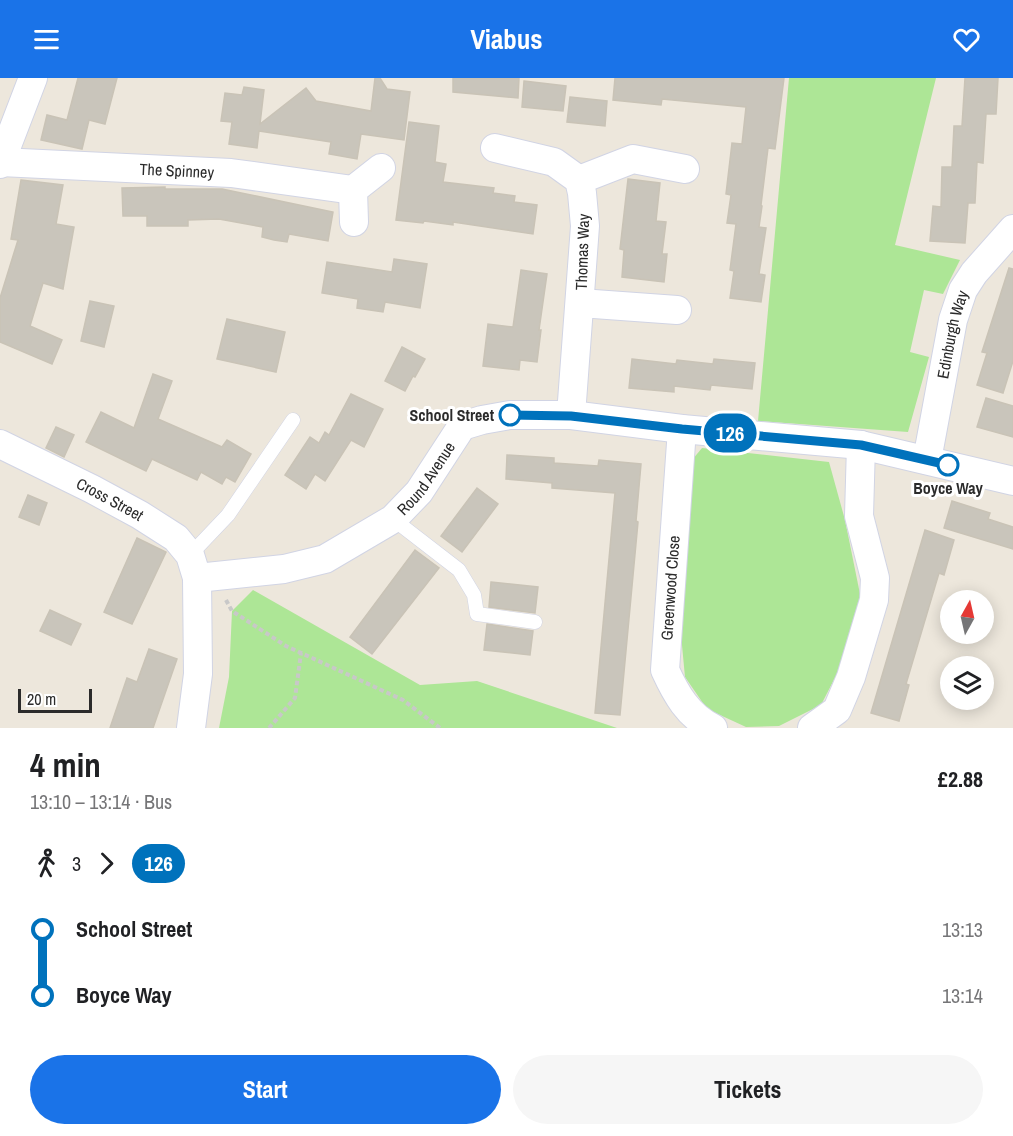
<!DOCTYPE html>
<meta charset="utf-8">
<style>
body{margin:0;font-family:"Archivo Narrow",sans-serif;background:#f6f6f6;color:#202124;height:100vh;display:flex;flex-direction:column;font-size:22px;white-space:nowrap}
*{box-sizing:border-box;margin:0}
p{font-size:20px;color:#757577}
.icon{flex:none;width:33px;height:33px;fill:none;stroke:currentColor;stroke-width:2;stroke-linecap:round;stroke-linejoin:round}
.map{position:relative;height:650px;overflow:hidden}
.sheet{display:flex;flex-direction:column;background:#fff;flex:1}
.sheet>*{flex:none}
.badge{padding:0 12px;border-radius:20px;font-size:21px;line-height:39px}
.needle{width:39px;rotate:8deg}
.fabs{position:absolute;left:940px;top:512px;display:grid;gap:12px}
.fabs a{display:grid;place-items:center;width:54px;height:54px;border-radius:50%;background:#fff;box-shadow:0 3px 15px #0003;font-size:30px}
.scale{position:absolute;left:18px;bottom:15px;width:74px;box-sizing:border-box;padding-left:6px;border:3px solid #2b2b2b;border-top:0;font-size:16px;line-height:21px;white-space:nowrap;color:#2b2b2b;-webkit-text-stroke:4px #fff;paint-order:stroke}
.map>.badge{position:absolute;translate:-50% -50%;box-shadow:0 0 0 3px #fff}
.legs{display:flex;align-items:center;gap:9px;height:66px;padding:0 30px;font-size:20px}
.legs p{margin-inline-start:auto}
.summary{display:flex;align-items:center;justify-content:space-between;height:102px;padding:0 30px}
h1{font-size:33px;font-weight:700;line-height:45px}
.cta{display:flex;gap:12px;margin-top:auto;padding:12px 30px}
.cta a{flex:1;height:69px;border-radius:36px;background:#1a73e8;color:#fff;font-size:24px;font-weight:700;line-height:69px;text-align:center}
.cta a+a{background:#f6f6f6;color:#202124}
ul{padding:0 30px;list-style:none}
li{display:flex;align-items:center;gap:21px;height:66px;font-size:22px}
li i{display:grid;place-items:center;width:9px;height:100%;margin:0 8px;background:currentColor}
li i::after{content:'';width:15px;height:15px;margin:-8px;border:4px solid;border-radius:50%;background:#fff}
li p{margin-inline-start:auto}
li:first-child i{background:linear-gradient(#0000 50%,currentColor 0)}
li:last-child i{background:linear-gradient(currentColor 50%,#0000 0)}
header{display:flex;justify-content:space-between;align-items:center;height:78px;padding:0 30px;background:#1a73e8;color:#fff;font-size:27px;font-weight:700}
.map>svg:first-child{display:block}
.green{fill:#ade696}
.building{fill:#c9c5bb;stroke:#c9c3b6;stroke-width:1.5}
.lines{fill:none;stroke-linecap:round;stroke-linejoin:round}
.service-casing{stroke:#d1d4e4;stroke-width:15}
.minor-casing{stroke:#d1d4e4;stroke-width:30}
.path{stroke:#c8c8c8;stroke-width:4;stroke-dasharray:4.5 3;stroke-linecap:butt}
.service{stroke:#fff;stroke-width:14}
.minor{stroke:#fff;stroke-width:28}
.line-1-casing{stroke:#fff;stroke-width:14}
.line-1{stroke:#0072bc;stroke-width:9}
.stop-1-dot{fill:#fff;stroke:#0072bc;stroke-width:3}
.labels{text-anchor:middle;stroke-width:6;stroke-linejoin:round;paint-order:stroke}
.street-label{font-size:16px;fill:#2b2b2b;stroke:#fff}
.stop-label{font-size:16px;font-weight:bold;fill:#2b2b2b;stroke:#fff;text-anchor:end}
</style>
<header><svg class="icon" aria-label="menu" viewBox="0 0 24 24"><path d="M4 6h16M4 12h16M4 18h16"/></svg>Viabus<svg class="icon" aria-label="heart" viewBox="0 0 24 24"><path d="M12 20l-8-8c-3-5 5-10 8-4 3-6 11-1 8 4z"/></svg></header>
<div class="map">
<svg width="1013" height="650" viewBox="0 0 1013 650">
<rect width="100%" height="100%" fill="#ede7dc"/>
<!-- green -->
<g class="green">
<polygon points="789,0 936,0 895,167 960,182 943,216 924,212 910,274 929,279 908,354 758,343"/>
<polygon points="702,370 829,384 845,442 861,521 840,590 821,627 779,648 746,649 707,631 685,599 680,546 692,382"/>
<polygon points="253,512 420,607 477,603 617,650 219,650 229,599 232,533"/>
</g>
<!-- building -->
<g class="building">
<polygon points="78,0 117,0 105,46 89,42 82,71 41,62 47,37 67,42"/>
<polygon points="375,0 380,0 387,11 410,14 404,62 361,56 357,81 329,76 331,64 259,53 257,70 229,66 232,44 221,43 225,15 242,17 244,9 264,12 260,46 306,10 316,23 371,33"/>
<polygon points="453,0 519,0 518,20 453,14"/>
<polygon points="615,0 784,0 775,71 768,70 761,127 762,128 759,149 766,150 759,196 765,197 761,224 730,220 734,193 730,192 736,146 727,145 731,117 726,116 732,65 742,66 746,29 662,21 661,27 613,22"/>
<polygon points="965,0 998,0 996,36 986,36 983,85 977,84 975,125 968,125 965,165 930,163 933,128 941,129 942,89 952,89 954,48 962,48"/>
<polygon points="524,3 566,8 563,33 522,29"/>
<polygon points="570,19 607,23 605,48 567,44"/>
<polygon points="409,44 439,48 435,84 446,86 443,104 494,110 493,115 515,118 514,124 537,127 533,156 453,144 453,147 424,143 423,145 396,142"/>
<polygon points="628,101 660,105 656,143 666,144 662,176 667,176 664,204 622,199 624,172 620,171"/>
<polygon points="21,102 63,107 56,146 74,149 63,211 43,205 30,248 62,262 52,286 0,264 0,220 18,162 11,161"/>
<polygon points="165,109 165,111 222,111 333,134 328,163 289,156 287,164 274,162 262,159 263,149 219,141 188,142 188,148 147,148 147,138 123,138 122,110"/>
<polygon points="394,181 427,186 420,230 385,224 383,234 357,230 358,221 322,215 327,184 392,194"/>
<polygon points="1009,190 1013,191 1013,283 1003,315 977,307 987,275 982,274"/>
<polygon points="521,192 547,196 539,252 541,252 537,284 520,282 519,292 483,288 488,246 513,249"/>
<polygon points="90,223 114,228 104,269 81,263"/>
<polygon points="227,241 285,254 276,294 217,281"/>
<polygon points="402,269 425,281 415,299 413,298 405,313 385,303"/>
<polygon points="632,281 676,286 677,282 713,286 714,281 755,285 752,311 711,307 710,312 674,308 674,314 629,310"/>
<polygon points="153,296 172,303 158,341 222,369 227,362 251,376 235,404 226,399 222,406 201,394 197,402 152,381 146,393 86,364 101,334 134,350"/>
<polygon points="351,316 383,331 364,369 351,362 325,403 315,396 306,411 285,397 310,359 319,365 325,354 329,357"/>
<polygon points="986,320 1013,328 1013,359 977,349"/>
<polygon points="56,349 74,357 64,379 46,370"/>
<polygon points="507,377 554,380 554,385 598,388 599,382 641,386 636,443 638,444 620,637 595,635 615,415 552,410 552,405 506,401"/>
<polygon points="477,410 498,426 462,474 441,458"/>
<polygon points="28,417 47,425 39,447 19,439"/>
<polygon points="952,423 990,435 988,441 1013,449 1013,471 944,450"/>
<polygon points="925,452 954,462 944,497 939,495 906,606 909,607 899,643 871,635"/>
<polygon points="137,460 166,474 132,546 104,534"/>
<polygon points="415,472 439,490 372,576 350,559"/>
<polygon points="491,504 538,509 535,535 489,529"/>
<polygon points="50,532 81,546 71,567 40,553"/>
<polygon points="487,546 533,553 530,577 484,572"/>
<polygon points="149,571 177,581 153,650 110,650 127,600 137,604"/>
</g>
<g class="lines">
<!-- service casing -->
<g class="service-casing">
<g id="service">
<polyline points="393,441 459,492 474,517 477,536 535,544"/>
<polyline points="190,477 228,437 293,342"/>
</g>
</g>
<!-- minor casing -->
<g class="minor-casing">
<g id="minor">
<polyline points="495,70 554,84 579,102 582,115 585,148 571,337"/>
<path id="s1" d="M0 84 231 95 353 112"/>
<polyline points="0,86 33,0"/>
<polyline points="579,102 633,81 685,91"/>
<polyline points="354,144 353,112 381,90"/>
<polyline points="580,225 677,232"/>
<path d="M682 351 665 592C676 616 688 638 713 650"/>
<path id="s2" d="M0 366 92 411 140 437 176 460 190 477 197 500 198 596 191 650"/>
<path id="s3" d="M927 382 953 242 963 212 974 195 1013 151"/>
<path id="s4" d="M197 500 284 491 325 481 393 441 419 414 462 348 482 342 510 337H571L682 351 861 367 1013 403"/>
<polyline points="812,650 837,632 851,599 874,522 875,500 859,438 861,367"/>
</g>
</g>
<!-- path -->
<g class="path">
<polyline points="226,522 232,533 286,568 403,622 440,650"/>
<polyline points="269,650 295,620 301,575"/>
</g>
<!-- service -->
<use href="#service" class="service"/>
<!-- minor -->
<use href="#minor" class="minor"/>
</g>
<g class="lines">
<!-- line-1 casing -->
<g class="line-1-casing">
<polyline id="line-1" points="510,337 571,338 682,351 861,367 948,387"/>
</g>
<!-- line-1 -->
<use href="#line-1" class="line-1"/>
</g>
<!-- markers -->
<g class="stop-1-dot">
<circle cx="510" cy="337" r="10"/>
<circle cx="948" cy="387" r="10"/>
</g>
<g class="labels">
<!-- street labels -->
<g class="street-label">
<text dy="6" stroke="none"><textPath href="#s1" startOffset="177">The Spinney</textPath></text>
<text transform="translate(582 174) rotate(-88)" y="6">Thomas Way</text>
<text dy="6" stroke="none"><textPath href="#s3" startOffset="128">Edinburgh Way</textPath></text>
<text dy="6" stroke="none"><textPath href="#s4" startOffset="261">Round Avenue</textPath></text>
<text dy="6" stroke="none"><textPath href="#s2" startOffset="123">Cross Street</textPath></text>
<text transform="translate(670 510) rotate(-86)" y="6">Greenwood Close</text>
</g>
<!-- stop labels -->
<g class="stop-label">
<text x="494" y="343">School Street</text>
<text x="948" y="416" text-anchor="middle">Boyce Way</text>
</g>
</g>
</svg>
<div class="fabs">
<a><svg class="needle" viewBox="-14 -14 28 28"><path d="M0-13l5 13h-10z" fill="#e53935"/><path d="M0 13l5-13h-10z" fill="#757577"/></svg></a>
<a><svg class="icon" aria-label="layers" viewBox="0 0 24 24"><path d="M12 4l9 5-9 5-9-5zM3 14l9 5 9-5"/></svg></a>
</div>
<div class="scale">20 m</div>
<b class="badge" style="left:730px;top:355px;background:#0072bc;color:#fff">126</b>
</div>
<section class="sheet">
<div class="summary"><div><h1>4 min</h1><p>13:10 – 13:14 · Bus</p></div><b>£2.88</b></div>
<div class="legs"><svg class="icon" aria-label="walk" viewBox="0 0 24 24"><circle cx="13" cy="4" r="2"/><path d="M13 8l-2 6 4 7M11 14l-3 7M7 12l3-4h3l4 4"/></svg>3<svg class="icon" aria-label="forward" viewBox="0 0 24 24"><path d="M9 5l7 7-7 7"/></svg><b class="badge" style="background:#0072bc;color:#fff">126</b></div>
<ul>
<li><i style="color:#0072bc"></i><b>School Street</b><p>13:13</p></li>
<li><i style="color:#0072bc"></i><b>Boyce Way</b><p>13:14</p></li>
</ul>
<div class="cta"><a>Start</a><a>Tickets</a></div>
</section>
